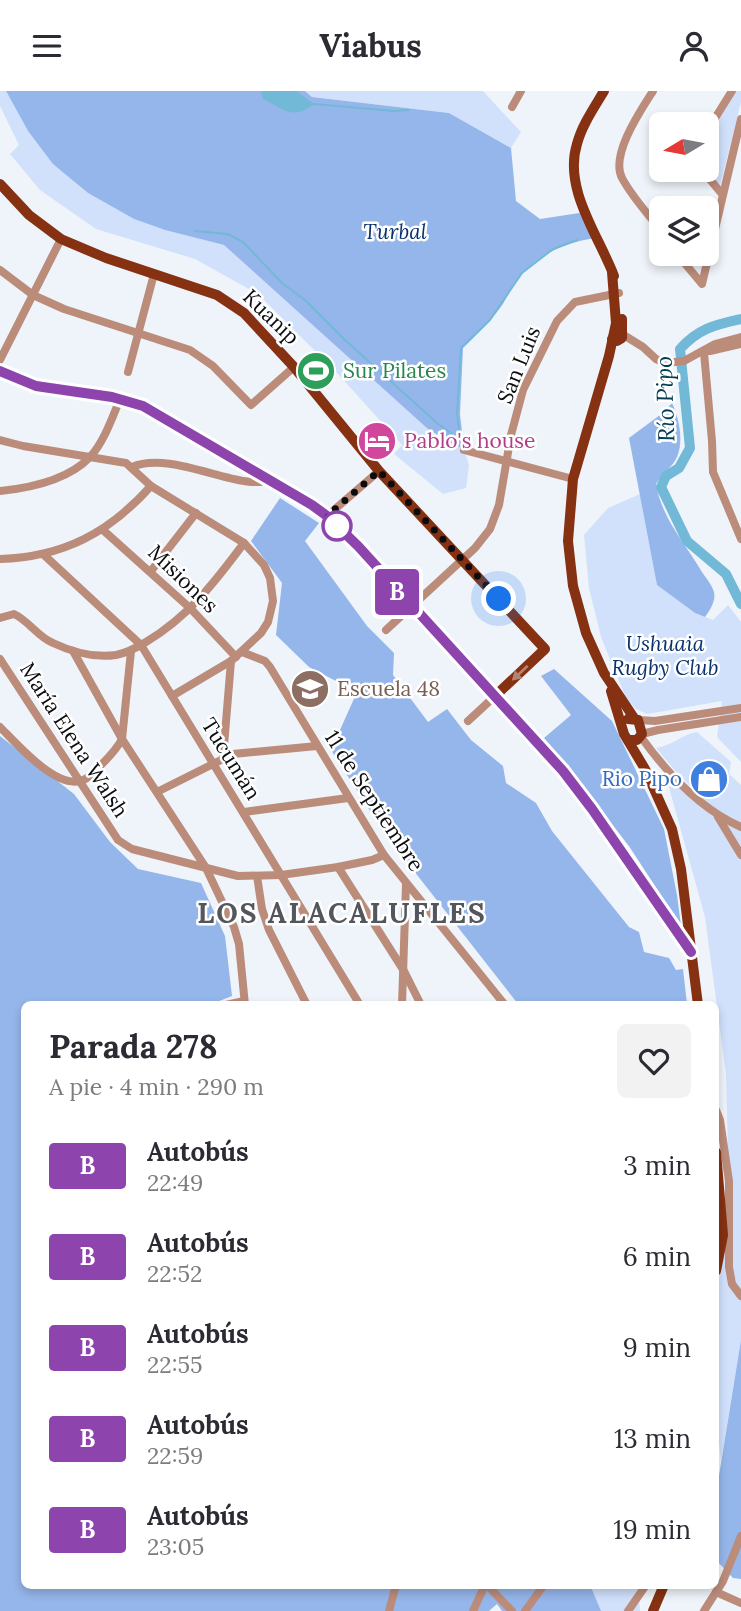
<!DOCTYPE html>
<html lang="es">
<meta charset="utf-8">
<style>
body{margin:0;font-family:Lora,serif;background:#f2f2f3;color:#2b2b33;height:100vh;display:flex;flex-direction:column;font-size:26px;white-space:nowrap}
*{box-sizing:border-box;margin:0}
p{font-size:23px;color:#7c7c81}
.icon{flex:none;width:38px;height:38px;fill:none;stroke:currentColor;stroke-width:2;stroke-linecap:round;stroke-linejoin:round}
.map{position:relative;flex:1;overflow:hidden}
.details{position:absolute;left:21px;top:910px;width:698px;height:588px;display:flex;flex-direction:column;background:#fff;border-radius:10px;box-shadow:0 4px 10px #0003}
.details>*{flex:none}
.badge{padding:0 14px;border-radius:5px;font-size:24px;line-height:46px}
.needle{width:46px;rotate:260deg}
.fabs{position:absolute;left:649px;top:21px;display:grid;gap:14px}
.fabs a{display:grid;place-items:center;width:70px;height:70px;border-radius:10px;background:#fff;box-shadow:0 4px 10px #0003;font-size:35px}
.you{position:absolute;width:35px;height:35px;margin:-18px;border:5px solid #fff;border-radius:50%;background:#1a73e8;box-shadow:0 0 0 10px #1a73e833}
.map>.badge{position:absolute;translate:-50% -50%;box-shadow:0 0 0 4px #fff}
.round{display:grid;place-items:center;flex:none;width:74px;height:74px;border-radius:10px;background:#f2f2f3}
.head{display:flex;align-items:center;justify-content:space-between;height:119px;padding:0 28px}
h1{font-size:33px;font-weight:800;line-height:52px}
ul{padding:0;list-style:none}
li{display:flex;align-items:center;gap:21px;height:91px;padding:0 28px}
li div{flex:1}
li b{display:block;font-size:26px}
li em{font-style:normal}
li .badge{min-width:77px;font-weight:700;text-align:center}
header{display:flex;justify-content:space-between;align-items:center;height:91px;padding:0 28px;background:#fff;font-size:32px;font-weight:800}
.map>svg:first-child{display:block}
.green{fill:#d1e1fc}
.forest{fill:#95b6ea}
.water{fill:#72b8d7}
.lines{fill:none;stroke-linecap:round;stroke-linejoin:round}
.stream{stroke:#72b8d7;stroke-width:2}
.river{stroke:#72b8d7;stroke-width:10}
.minor{stroke:#bc8c7b;stroke-width:8}
.major{stroke:#853112;stroke-width:10}
.highway{stroke:#5a2410;stroke-width:12}
.oneway{fill:#b68371}
.line-casing{stroke:#fff;stroke-width:16}
.line{stroke:#8e44ad;stroke-width:10}
.walk{stroke:#0b0c0e;stroke-width:7;stroke-dasharray:0 12.6}
.stop-dot{fill:#fff;stroke:#8e44ad;stroke-width:3.5}
.labels{text-anchor:middle;stroke-width:5;stroke-linejoin:round;paint-order:stroke}
.park-label{font-size:21px;font-style:italic;fill:#09316d;stroke:#fff}
.street-label{font-size:21px;fill:#0b0c0e;stroke:#fff}
.leisure-label{font-size:21px;fill:#27864d;stroke:#fff;text-anchor:start}
.hotel-label{font-size:21px;fill:#b23c85;stroke:#fff;text-anchor:start}
.education-label{font-size:21px;fill:#785e54;stroke:#fff;text-anchor:start}
.shop-label{font-size:21px;fill:#366cbe;stroke:#fff;text-anchor:end}
.water-label{font-size:23px;font-style:italic;fill:#003e53;stroke:#fff}
.district-label{font-size:28px;font-weight:bold;letter-spacing:2px;fill:#53565c;stroke:#fff}
</style>
<header><svg class="icon" aria-label="menu" viewBox="0 0 24 24"><path d="M4 6h16M4 12h16M4 18h16"/></svg>Viabus<svg class="icon" aria-label="person" viewBox="0 0 24 24"><circle cx="12" cy="8" r="4"/><path d="M4 21q1-7 8-7t8 7"/></svg></header>
<div class="map">
<svg width="741" height="1520" viewBox="0 0 741 1520">
<rect width="100%" height="100%" fill="#eff4fa"/>
<!-- green -->
<g class="green">
<polygon points="0,0 6,0 28,40 53,72 88,102 134,128 165,139 224,154 464,359 469,374 466,397 443,403 394,363 402,354 338,283 258,203 195,168 96,138 40,99 10,63 19,54 0,15"/>
<polygon points="305,0 483,0 521,41 511,57 449,22 312,6"/>
<polygon points="735,0 741,0 741,11 720,95 718,95 706,79 707,45"/>
<polygon points="640,403 657,494 695,522 713,529 728,514 741,531 741,671 717,646 722,610 647,623 636,618 626,607 601,546 589,497 584,444 608,417"/>
<path d="M697 641 731 671 729 683 741 694V733L711 716 678 683 656 657C674 654 682 643 697 641Z"/>
<polygon points="665,682 741,739 741,1249 721,1371 716,1323 716,1202 730,1134 726,983 705,826"/>
<polygon points="590,1495 643,1495 639,1507 640,1520 600,1520"/>
</g>
<!-- forest -->
<g class="forest">
<path d="M6 0H305L312 6 449 22 511 57 516 110 540 128 586 121 598 147C564 150 529 168 511 198 507 204 505 211 500 217 489 232 476 244 463 257L460 323 464 359 428 338 224 154 165 139 134 128 88 102 53 73 28 40Z"/>
<path d="M672 312C679 327 684 350 677 366 673 376 661 383 656 393 662 428 685 452 702 481 706 487 712 494 714 501 716 510 710 519 705 526L695 522 657 494 629 347 664 321Z"/>
<polygon points="280,407 319,432 305,450 367,535 394,562 393,584 428,631 447,618 471,649 503,675 506,692 536,712 552,740 629,836 639,841 644,861 669,867 676,879 683,878 687,913 518,913 385,743 331,659 357,601 309,576 276,544 282,492 251,450"/>
<polygon points="554,578 612,630 664,738 677,804 681,835 629,755 544,647 571,624 541,585"/>
<polygon points="0,645 74,703 110,751 138,778 201,792 225,845 232,905 209,914 24,914 24,1494 590,1494 601,1520 502,1520 497,1513 489,1520 0,1520"/>
<polygon points="741,1249 741,1488 733,1487 716,1469 716,1403"/>
</g>
<!-- water -->
<path class="water" d="M261 0H296L314 13C292 30 284 18 263 8Z"/>
<g class="lines">
<!-- stream -->
<g class="stream">
<polyline points="314,13 394,20 409,19"/>
<polyline points="195,140 228,143 243,151 282,192 305,209 345,249 437,332 459,348"/>
<polyline points="460,347 457,323 461,257 490,229 522,182 553,158 577,149"/>
</g>
<!-- river -->
<path class="river" d="M741 228C715 234 699 237 680 258L690 357 679 377 666 385 661 396 687 450 726 483 741 513"/>
<!-- minor -->
<g class="minor">
<path d="M653 0C641 19 610 64 622 87 632 106 649 124 662 141"/>
<polyline points="512,16 521,0"/>
<polyline points="707,40 732,0"/>
<polyline points="702,79 722,103"/>
<polyline points="677,163 702,193 741,28"/>
<polyline points="0,179 33,204 64,218 190,259 213,275 251,314 294,276"/>
<polyline points="622,243 643,256 656,268 665,272 684,270 715,253 741,246"/>
<polyline points="710,260 741,253"/>
<polyline points="704,262 712,350 713,381 741,448"/>
<polyline points="0,269 61,148"/>
<polyline points="128,281 154,183"/>
<polyline points="0,349 23,355 126,372 151,395 244,452 264,474 270,487 273,510 268,531 261,542 231,570 172,605"/>
<polyline points="464,359 573,388"/>
<path d="M132 376C172 358 244 403 270 388"/>
<path d="M0 400C30 397 68 389 90 366 104 351 112 327 120 308"/>
<polyline points="327,425 379,380"/>
<polyline points="103,439 191,518 236,566"/>
<polyline points="44,464 141,554 360,914"/>
<path d="M0 468C63 466 109 442 151 395"/>
<polyline points="151,480 196,422"/>
<path d="M0 527 14 523C29 530 38 546 53 552 72 561 95 567 116 564 127 562 136 557 146 551 188 526 215 491 244 452"/>
<polyline points="386,539 475,457 490,438 499,414 511,344 523,299 557,230 575,211 619,202"/>
<polyline points="73,560 122,648 206,777 234,836 239,853 245,914"/>
<polyline points="242,561 265,570 270,576 384,764 505,914"/>
<polyline points="0,568 118,749 132,758 238,785 281,784 338,776 372,769 384,764"/>
<polyline points="638,629 655,630 741,617"/>
<polyline points="468,630 494,606"/>
<path d="M0 636C16 652 55 697 80 690 89 688 95 680 102 673 110 665 117 658 122 648L131 560"/>
<polyline points="642,643 658,639 741,626"/>
<path d="M641 646C667 682 700 718 741 736"/>
<polyline points="223,667 231,570"/>
<polyline points="157,701 233,663 317,655"/>
<polyline points="244,721 348,707"/>
<polyline points="718,726 741,764"/>
<polyline points="338,776 404,880 421,914"/>
<polyline points="257,785 262,818 269,839 307,914"/>
<polyline points="226,914 244,910"/>
<polyline points="402,914 406,793"/>
<polyline points="716,1019 720,1029 729,1090 729,1176 732,1193 741,1205"/>
<polyline points="487,1494 512,1520"/>
<polyline points="716,1501 741,1512"/>
<polyline points="389,1520 396,1494"/>
<polyline points="473,1520 485,1494"/>
<polyline points="525,1520 544,1494"/>
<polyline points="628,1520 646,1494"/>
<polyline points="704,1520 723,1490 741,1445"/>
</g>
<!-- major -->
<g class="major">
<path d="M604 0C594 17 582 34 577 53 563 98 599 145 614 185"/>
<polyline points="0,93 29,124 61,148 106,167 217,204 244,222 294,276 379,380 545,558 494,606"/>
<polyline points="612,181 616,232 609,265 573,388 568,450 573,495 586,542 604,582 634,627"/>
<polyline points="612,248 617,250 622,247 622,228"/>
<polyline points="611,600 624,643 645,678 672,738 681,778 698,914"/>
<polyline points="628,649 637,649 642,643 638,629 628,628"/>
<polyline points="716,1061 723,1144 716,1180"/>
<polyline points="653,1520 664,1494"/>
</g>
<!-- highway -->
<polyline class="highway" points="0,280 36,295 112,306 143,315 312,414 341,438 563,680 592,718 691,861"/>
</g>
<!-- one-way arrows -->
<defs><path id="oneway-solid" d="M-6-.8H1V-3.2L6.5 0L1 3.2V.8H-6Z" transform="scale(1.75)"/></defs>
<use class="oneway" href="#oneway-solid" transform="translate(520 582) rotate(137)"/>
<g class="lines">
<!-- line casing -->
<g class="line-casing">
<polyline id="line" points="0,280 36,295 112,306 143,315 312,414 327,425 358,455 563,680 592,718 691,861"/>
</g>
<!-- line -->
<use href="#line" class="line"/>
<!-- walk -->
<polyline class="walk" points="337,435 327,425 379,380 499,508"/>
</g>
<!-- icons -->
<defs>
<g id="stadium-disc" transform="scale(2.0125)"><circle r="9.5" fill="#2e9e5b" stroke="#fff"/><path d="M0-5a6.5 5 0 1 0 0 10a6.5 5 0 1 0 0-10ZM-3.5-1.8h7v3.6h-7Z" fill="#fff"/></g>
<g id="hotel-disc" transform="scale(2.0125)"><circle r="9.5" fill="#d1479c" stroke="#fff"/><path d="M-6-4.5h1.5V1H6V5H4.5V3h-9V5H-6ZM-4 0a1.8 1.8 0 1 1 3.6 0ZM.5 0V-2.5h3Q6-2.5 6 0Z" fill="#fff"/></g>
<g id="school-disc" transform="scale(2.0125)"><circle r="9.5" fill="#8d6e63" stroke="#fff"/><path d="M0-5L7-2L0 1L-7-2ZM-4 1L0 2.5L4 1V4Q0 6-4 4Z" fill="#fff"/></g>
<g id="shop-disc" transform="scale(2.0125)"><circle r="9.5" fill="#3f7fe0" stroke="#fff"/><path d="M-5-2.5h2.3a2.7 3.5 0 0 1 5.4 0H5L5.5 6h-11ZM-1.5-2.5h3a1.5 2.3 0 0 0-3 0Z" fill="#fff"/></g>
</defs>
<g fill-rule="evenodd">
<use href="#stadium-disc" x="316" y="280"/>
<use href="#hotel-disc" x="377" y="350"/>
<use href="#school-disc" x="310" y="598"/>
<use href="#shop-disc" x="709" y="688"/>
</g>
<!-- markers -->
<circle class="stop-dot" cx="337" cy="435" r="14"/>
<g class="labels">
<!-- park labels -->
<g class="park-label">
<text x="395" y="148">Turbal</text>
<text x="665" y="560">Ushuaia<tspan x="665" dy="24">Rugby Club</tspan></text>
</g>
<!-- street labels -->
<g class="street-label">
<text transform="translate(271 226) rotate(44)" y="7">Kuanip</text>
<text transform="translate(519 274) rotate(-68)" y="7">San Luis</text>
<text transform="translate(183 488) rotate(44)" y="7">Misiones</text>
<text transform="translate(74 649) rotate(57)" y="7">María Elena Walsh</text>
<text transform="translate(231 668) rotate(58)" y="7">Tucumán</text>
<text transform="translate(374 710) rotate(57)" y="7">11 de Septiembre</text>
</g>
<!-- leisure labels -->
<g class="leisure-label">
<text x="343" y="287">Sur Pilates</text>
</g>
<!-- hotel labels -->
<g class="hotel-label">
<text x="404" y="357">Pablo's house</text>
</g>
<!-- education labels -->
<g class="education-label">
<text x="337" y="605">Escuela 48</text>
</g>
<!-- shop labels -->
<g class="shop-label">
<text x="682" y="695">Rio Pipo</text>
</g>
<!-- water labels -->
<g class="water-label">
<text transform="translate(665 308) rotate(-92)" y="8">Río Pipo</text>
</g>
<!-- district labels -->
<g class="district-label">
<text x="342" y="832">LOS ALACALUFLES</text>
</g>
</g>
</svg>
<div class="fabs">
<a><svg class="needle" viewBox="-14 -14 28 28"><path d="M0-13l5 13h-10z" fill="#e53935"/><path d="M0 13l5-13h-10z" fill="#7c7c81"/></svg></a>
<a><svg class="icon" aria-label="layers" viewBox="0 0 24 24"><path d="M12 4l9 5-9 5-9-5zM3 14l9 5 9-5"/></svg></a>
</div>
<div class="you" style="left:499px;top:508px"></div>
<b class="badge" style="left:397px;top:501px;background:#8e44ad;color:#fff">B</b>
<section class="details">
<div class="head"><div><h1>Parada 278</h1><p>A pie · 4 min · 290 m</p></div><a class="round"><svg class="icon" aria-label="heart" viewBox="0 0 24 24"><path d="M12 20l-8-8c-3-5 5-10 8-4 3-6 11-1 8 4z"/></svg></a></div>
<ul>
<li><span class="badge" style="background:#8e44ad;color:#fff">B</span><div><b>Autobús</b><p>22:49</p></div><em>3 min</em></li>
<li><span class="badge" style="background:#8e44ad;color:#fff">B</span><div><b>Autobús</b><p>22:52</p></div><em>6 min</em></li>
<li><span class="badge" style="background:#8e44ad;color:#fff">B</span><div><b>Autobús</b><p>22:55</p></div><em>9 min</em></li>
<li><span class="badge" style="background:#8e44ad;color:#fff">B</span><div><b>Autobús</b><p>22:59</p></div><em>13 min</em></li>
<li><span class="badge" style="background:#8e44ad;color:#fff">B</span><div><b>Autobús</b><p>23:05</p></div><em>19 min</em></li>
</ul>
</section>
</div>
